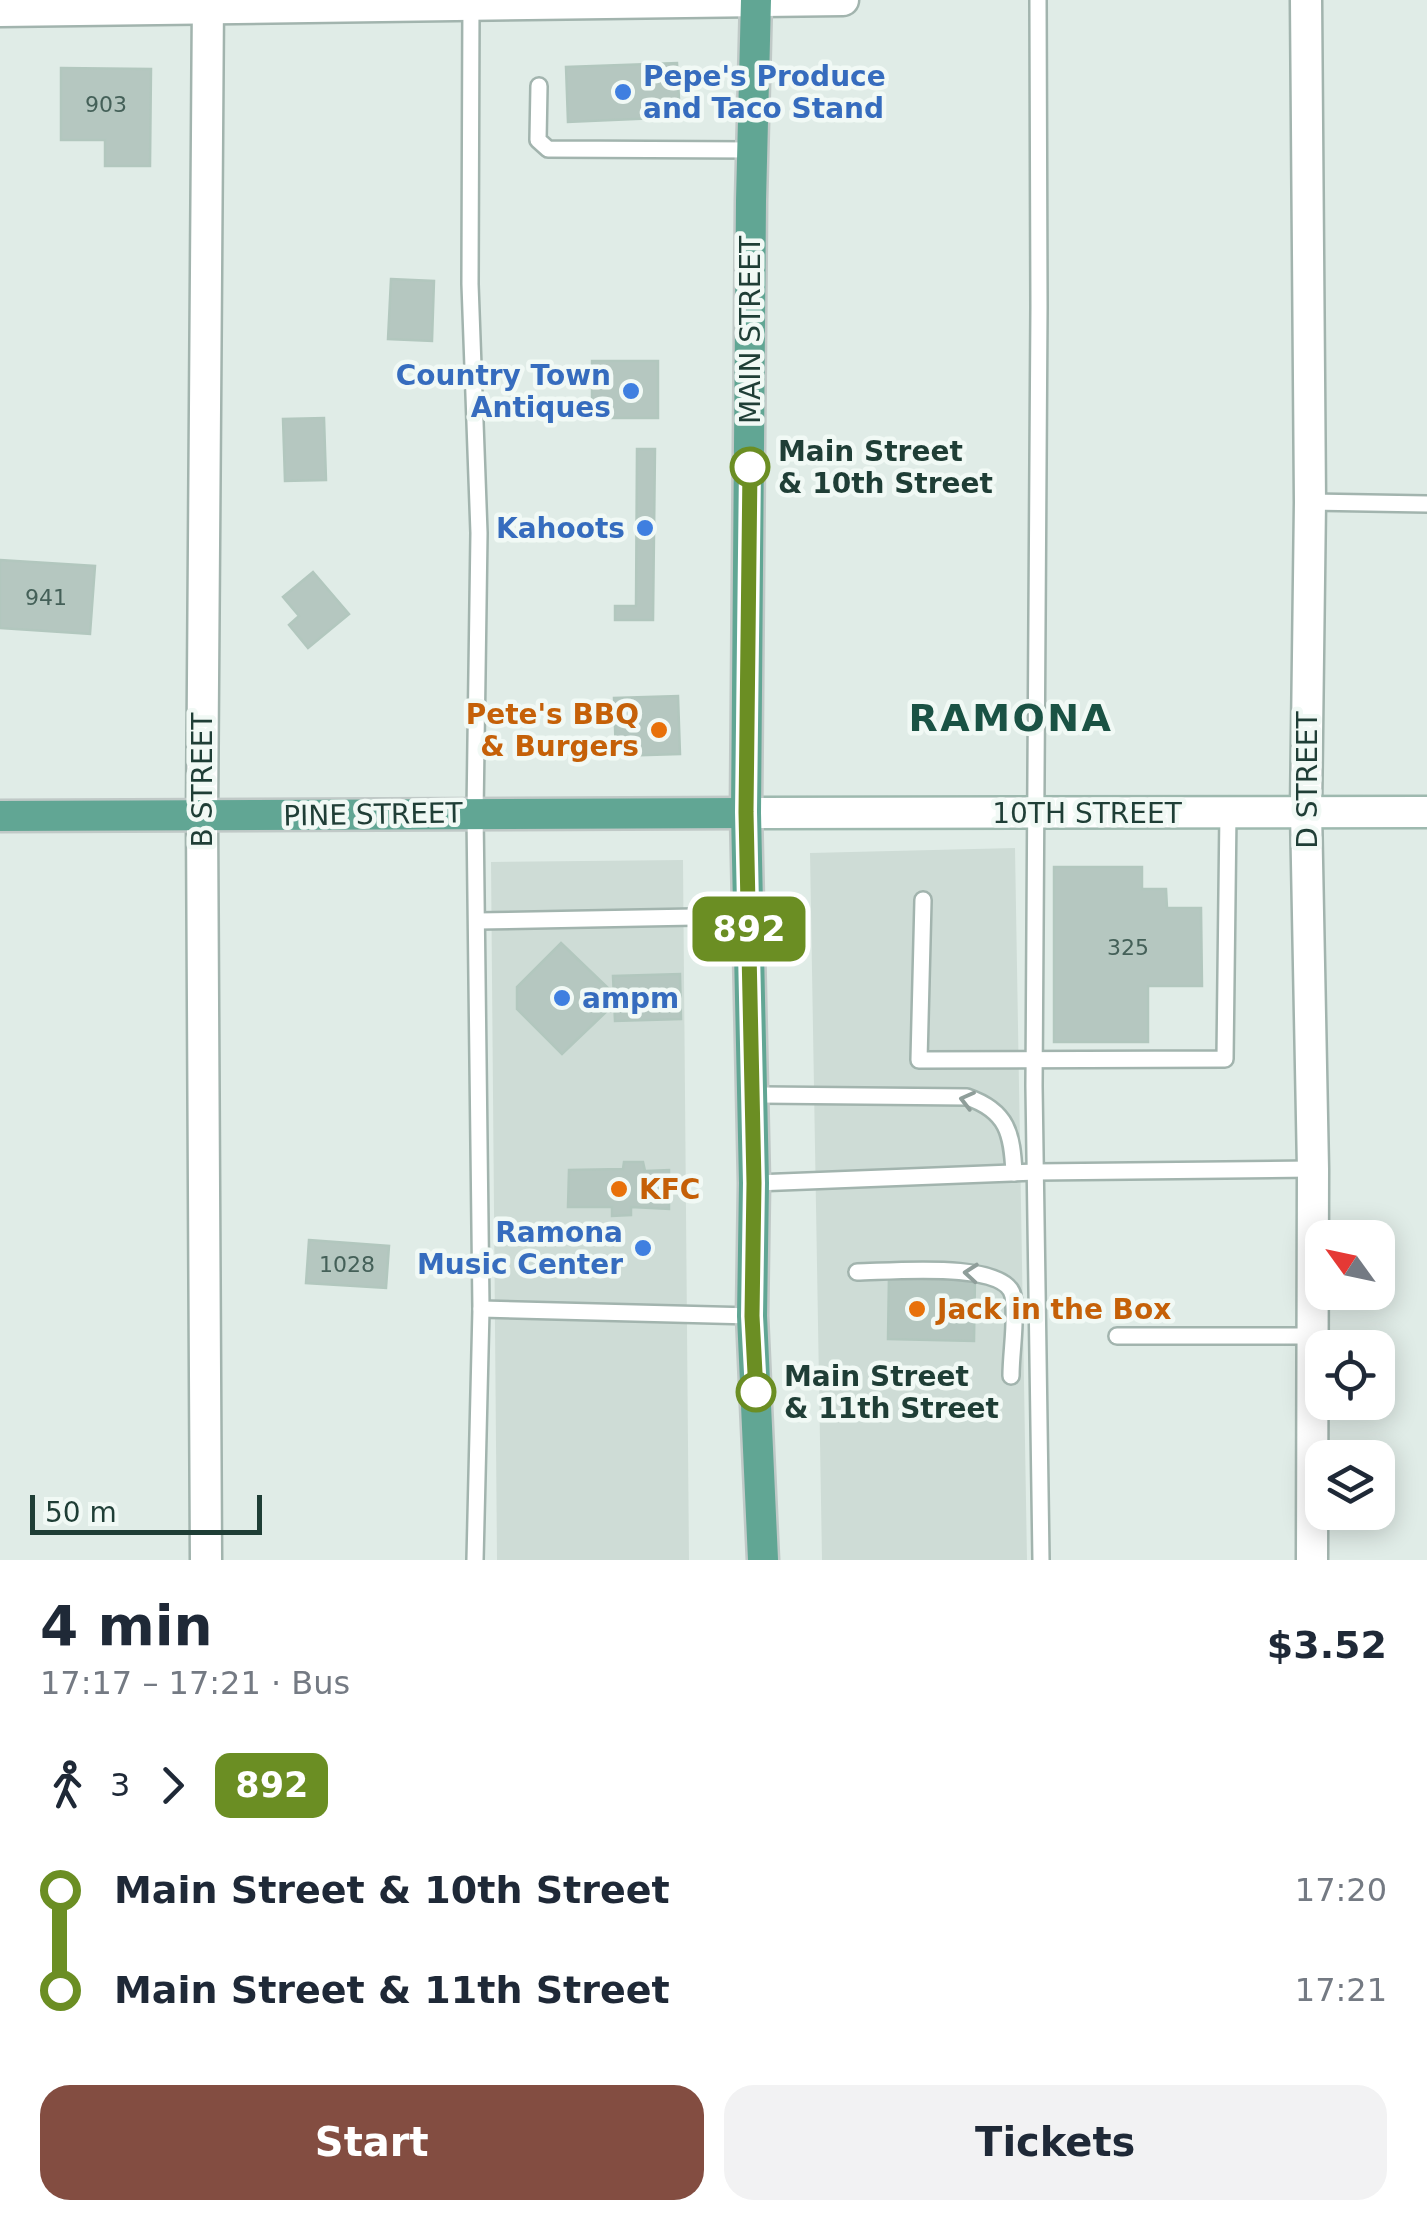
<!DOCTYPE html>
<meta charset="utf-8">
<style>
body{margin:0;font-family:"DejaVu Sans",sans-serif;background:#f2f2f3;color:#1f2937;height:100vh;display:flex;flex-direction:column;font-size:38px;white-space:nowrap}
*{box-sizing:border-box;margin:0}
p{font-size:32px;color:#747a83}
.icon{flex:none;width:55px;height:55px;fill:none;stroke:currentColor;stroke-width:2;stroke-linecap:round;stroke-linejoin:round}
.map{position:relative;height:1560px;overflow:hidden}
.details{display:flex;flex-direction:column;background:#fff;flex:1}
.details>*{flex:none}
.badge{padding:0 20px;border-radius:15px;font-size:35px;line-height:65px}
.needle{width:65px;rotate:303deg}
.controls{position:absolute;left:1305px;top:1220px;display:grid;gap:20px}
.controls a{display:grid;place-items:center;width:90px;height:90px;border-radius:20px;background:#fff;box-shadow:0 5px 25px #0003;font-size:50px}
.scale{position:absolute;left:30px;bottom:25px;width:232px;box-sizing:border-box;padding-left:10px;border:5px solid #1f3e36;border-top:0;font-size:28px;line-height:35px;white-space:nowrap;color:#1f3e36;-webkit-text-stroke:8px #f1f9f5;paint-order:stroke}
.map>.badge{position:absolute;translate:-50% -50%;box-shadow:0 0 0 5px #fff}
.legs{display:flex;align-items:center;gap:15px;height:110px;padding:0 40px;font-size:32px}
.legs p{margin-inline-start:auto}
.summary{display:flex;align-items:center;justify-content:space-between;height:170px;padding:0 40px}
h1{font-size:55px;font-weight:600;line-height:75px}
.action{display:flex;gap:20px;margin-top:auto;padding:20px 40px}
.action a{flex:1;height:115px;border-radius:30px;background:#834d41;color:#fff;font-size:40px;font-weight:600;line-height:115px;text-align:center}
.action a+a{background:#f2f2f3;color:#1f2937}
ul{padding:0 40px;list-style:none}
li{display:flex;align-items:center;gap:35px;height:100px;font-size:38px}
li i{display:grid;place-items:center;width:15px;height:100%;margin:0 12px;background:currentColor}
li i::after{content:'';width:25px;height:25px;margin:-12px;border:8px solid;border-radius:50%;background:#fff}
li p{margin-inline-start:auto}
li:first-child i{background:linear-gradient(#0000 50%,currentColor 0)}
li:last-child i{background:linear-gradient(currentColor 50%,#0000 0)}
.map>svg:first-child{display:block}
.built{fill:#cedcd6}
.building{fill:#b5c7c0;stroke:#b2c7be;stroke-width:2.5}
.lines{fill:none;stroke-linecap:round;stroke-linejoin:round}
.service-casing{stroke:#a2b4ae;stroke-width:20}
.minor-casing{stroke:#a2b4ae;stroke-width:35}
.tertiary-casing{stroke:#a2b4ae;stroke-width:35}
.secondary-casing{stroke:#9eb9af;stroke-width:35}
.primary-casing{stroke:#c0c9c7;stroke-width:35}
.service{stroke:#fff;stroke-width:15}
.minor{stroke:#fff;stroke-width:30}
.tertiary{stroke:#fff;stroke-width:30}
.secondary{stroke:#fff;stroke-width:30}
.primary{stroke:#61a694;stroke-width:30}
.oneway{stroke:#8f9e9a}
.line-1-casing{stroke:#fff;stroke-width:22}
.line-1{stroke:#6b8e23;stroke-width:15}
.shop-dot{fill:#3f7fe0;stroke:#f1f9f5;stroke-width:4}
.stop-1-dot{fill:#fff;stroke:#6b8e23;stroke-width:5}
.food-dot{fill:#e8710a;stroke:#f1f9f5;stroke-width:4}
.labels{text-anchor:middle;stroke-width:9;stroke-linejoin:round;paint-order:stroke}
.number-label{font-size:22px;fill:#446058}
.shop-label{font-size:28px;font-weight:bold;fill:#366cbe;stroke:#f1f9f5;text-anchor:end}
.street-label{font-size:28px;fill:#1f3e36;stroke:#f1f9f5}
.stop-label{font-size:28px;font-weight:bold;fill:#1f3e36;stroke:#f1f9f5;text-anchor:start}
.food-label{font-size:28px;font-weight:bold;fill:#c56008;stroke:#f1f9f5;text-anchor:start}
.district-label{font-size:38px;font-weight:bold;letter-spacing:2.5px;fill:#1a5244;stroke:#f1f9f5}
</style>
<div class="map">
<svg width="1427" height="1560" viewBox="0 0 1427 1560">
<rect width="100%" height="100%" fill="#e0ece7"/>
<!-- built -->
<g class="built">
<polygon points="1015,848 1027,1560 822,1560 810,853"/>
<polygon points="683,860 689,1560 497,1560 491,862"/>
</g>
<!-- building -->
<g class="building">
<polygon points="677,63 680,117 568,122 566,67"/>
<polygon points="61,68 151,69 150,166 105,166 105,140 61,140"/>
<polygon points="391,279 434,281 432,341 388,339"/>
<rect x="592" y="361" width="66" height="57"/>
<polygon points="324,418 326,480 285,481 283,419"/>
<polygon points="637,449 655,449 653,620 615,620 615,606 636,606"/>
<polygon points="0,560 95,566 90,634 0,628"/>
<polygon points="313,572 349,614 308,648 289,625 299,616 283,597"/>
<polygon points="678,696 680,754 616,756 614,698"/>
<polygon points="1054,867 1142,867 1142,889 1166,889 1167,908 1201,908 1202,986 1148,986 1148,1042 1054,1042"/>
<polygon points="561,943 608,988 607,1011 562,1054 517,1009 517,987"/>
<polygon points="680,974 681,1019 615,1021 613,976"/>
<polygon points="624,1162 643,1162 645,1171 669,1170 669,1209 631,1207 631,1215 612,1216 612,1207 568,1207 569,1170 623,1169"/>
<polygon points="309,1240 389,1246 386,1288 306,1283"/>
<polygon points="889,1275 975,1277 974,1341 888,1339"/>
</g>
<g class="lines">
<!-- service casing -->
<g class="service-casing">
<g id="service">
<polyline points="471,0 470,284 479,533 475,813 481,1309 475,1560"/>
<polyline points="1038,0 1039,307 1034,1086 1041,1560"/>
<polyline points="539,86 538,140 548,149 752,150"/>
<polyline points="1310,502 1427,504"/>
<polyline points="923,900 919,1060 1225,1059 1228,812"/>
<polyline points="477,921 748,916"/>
<path d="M753 1095 967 1097C1008 1111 1012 1134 1014 1173"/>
<polyline points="754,1183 1036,1172 1313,1169"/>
<path d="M857 1272C887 1272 1006 1260 1013 1296 1017 1320 1011 1351 1011 1376"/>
<polyline points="481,1309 752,1316"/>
<polyline points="1117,1336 1313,1336"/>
</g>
</g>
<!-- minor casing -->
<g class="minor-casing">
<polyline id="minor" points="206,1560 202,817 208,0"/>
</g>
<!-- tertiary casing -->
<g class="tertiary-casing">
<g id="tertiary">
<polyline points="1306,0 1310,502 1306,811 1313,1169 1312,1560"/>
<polyline points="0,11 843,0"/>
</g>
</g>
<!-- secondary casing -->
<g class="secondary-casing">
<polyline id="secondary" points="746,813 1427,812"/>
</g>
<!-- primary casing -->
<g class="primary-casing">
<g id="primary">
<polyline points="756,0 751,201 746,813 754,1183 752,1316 763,1560"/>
<polyline points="0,816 746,813"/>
</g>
</g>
<!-- service -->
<use href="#service" class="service"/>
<!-- minor -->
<use href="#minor" class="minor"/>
<!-- tertiary -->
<use href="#tertiary" class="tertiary"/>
<!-- secondary -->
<use href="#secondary" class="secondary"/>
<!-- primary -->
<use href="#primary" class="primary"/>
</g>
<!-- one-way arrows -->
<defs><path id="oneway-chevron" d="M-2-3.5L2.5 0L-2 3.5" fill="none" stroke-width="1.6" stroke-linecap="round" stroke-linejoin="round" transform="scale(2.5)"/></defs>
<g class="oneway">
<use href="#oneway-chevron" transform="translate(967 1100) rotate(-166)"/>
<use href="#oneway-chevron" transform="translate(971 1273) rotate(-175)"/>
</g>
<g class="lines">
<!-- line-1 casing -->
<g class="line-1-casing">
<polyline id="line-1" points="750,467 746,812 754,1183 752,1316 756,1392"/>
</g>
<!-- line-1 -->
<use href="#line-1" class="line-1"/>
</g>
<!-- markers -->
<g class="shop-dot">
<circle cx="623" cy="92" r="10"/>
<circle cx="631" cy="391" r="10"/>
<circle cx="645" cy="528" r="10"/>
<circle cx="562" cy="998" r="10"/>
<circle cx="643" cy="1248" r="10"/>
</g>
<g class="stop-1-dot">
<circle cx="750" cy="467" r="18"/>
<circle cx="756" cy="1392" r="18"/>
</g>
<g class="food-dot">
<circle cx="659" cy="730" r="10"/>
<circle cx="619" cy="1189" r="10"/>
<circle cx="917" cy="1309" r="10"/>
</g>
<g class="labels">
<!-- number labels -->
<g class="number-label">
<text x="106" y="112">903</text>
<text x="46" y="605">941</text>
<text x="1128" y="955">325</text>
<text x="347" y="1272">1028</text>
</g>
<!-- shop labels -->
<g class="shop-label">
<text x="643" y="86" text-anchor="start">Pepe's Produce<tspan x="643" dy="32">and Taco Stand</tspan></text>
<text x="611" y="385">Country Town<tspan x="611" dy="32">Antiques</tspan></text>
<text x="625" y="538">Kahoots</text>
<text x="582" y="1008" text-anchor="start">ampm</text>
<text x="623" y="1242">Ramona<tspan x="623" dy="32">Music Center</tspan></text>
</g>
<!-- street labels -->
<g class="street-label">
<text transform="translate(750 330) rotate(-90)" y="10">MAIN STREET</text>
<text transform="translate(202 780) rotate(-90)" y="10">B STREET</text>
<text transform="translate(1307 780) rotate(-90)" y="10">D STREET</text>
<text x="1087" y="823">10TH STREET</text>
<text transform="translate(373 814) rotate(-1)" y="10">PINE STREET</text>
</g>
<!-- stop labels -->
<g class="stop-label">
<text x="778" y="461">Main Street<tspan x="778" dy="32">&amp; 10th Street</tspan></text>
<text x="784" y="1386">Main Street<tspan x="784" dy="32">&amp; 11th Street</tspan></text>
</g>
<!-- food labels -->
<g class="food-label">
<text x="639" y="724" text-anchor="end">Pete's BBQ<tspan x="639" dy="32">&amp; Burgers</tspan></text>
<text x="639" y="1199">KFC</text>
<text x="937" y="1319">Jack in the Box</text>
</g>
<!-- district labels -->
<g class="district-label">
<text x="1011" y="731">RAMONA</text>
</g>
</g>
</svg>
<div class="controls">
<a><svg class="needle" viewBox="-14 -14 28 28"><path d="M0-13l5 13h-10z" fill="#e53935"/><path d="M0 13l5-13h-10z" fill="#747a83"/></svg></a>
<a><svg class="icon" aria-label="locate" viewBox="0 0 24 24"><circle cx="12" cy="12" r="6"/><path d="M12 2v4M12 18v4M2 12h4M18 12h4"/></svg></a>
<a><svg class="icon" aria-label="layers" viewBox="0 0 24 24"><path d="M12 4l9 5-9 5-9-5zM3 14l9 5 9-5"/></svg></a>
</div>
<div class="scale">50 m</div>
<b class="badge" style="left:749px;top:929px;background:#6b8e23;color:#fff">892</b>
</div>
<section class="details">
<div class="summary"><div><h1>4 min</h1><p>17:17 – 17:21 · Bus</p></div><b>$3.52</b></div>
<div class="legs"><svg class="icon" aria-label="walk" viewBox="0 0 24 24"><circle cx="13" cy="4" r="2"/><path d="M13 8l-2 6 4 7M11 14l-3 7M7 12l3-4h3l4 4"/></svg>3<svg class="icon" aria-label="forward" viewBox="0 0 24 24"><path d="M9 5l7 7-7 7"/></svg><b class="badge" style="background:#6b8e23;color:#fff">892</b></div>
<ul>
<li><i style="color:#6b8e23"></i><b>Main Street &amp; 10th Street</b><p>17:20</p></li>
<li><i style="color:#6b8e23"></i><b>Main Street &amp; 11th Street</b><p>17:21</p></li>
</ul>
<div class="action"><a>Start</a><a>Tickets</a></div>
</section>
